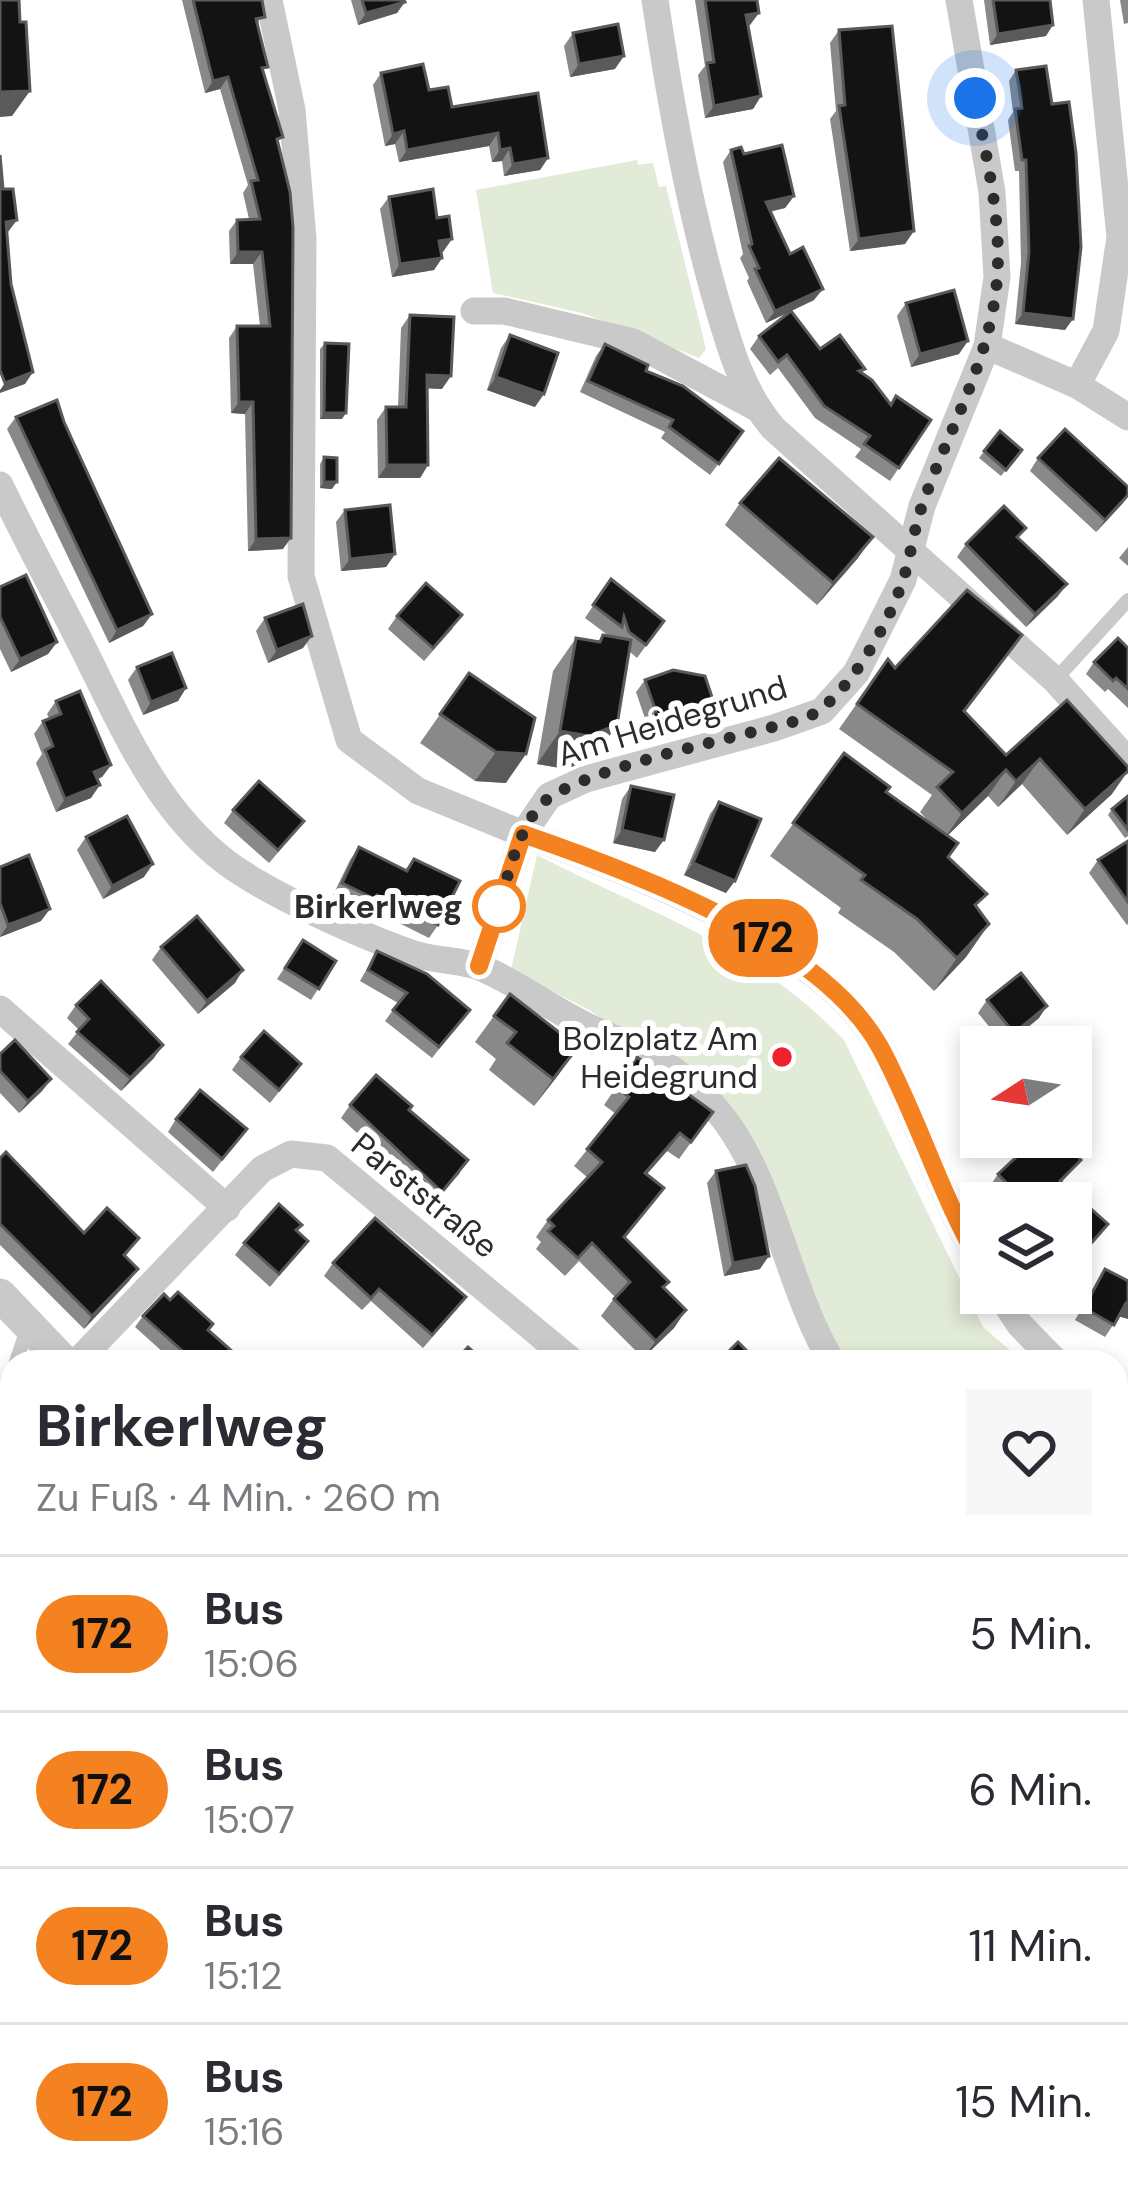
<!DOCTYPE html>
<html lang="de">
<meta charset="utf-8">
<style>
body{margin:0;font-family:"DM Sans",sans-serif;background:#f7f7f7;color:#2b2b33;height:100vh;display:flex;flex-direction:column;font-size:45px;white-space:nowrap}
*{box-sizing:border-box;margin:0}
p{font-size:39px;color:#7c7c81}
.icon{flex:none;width:66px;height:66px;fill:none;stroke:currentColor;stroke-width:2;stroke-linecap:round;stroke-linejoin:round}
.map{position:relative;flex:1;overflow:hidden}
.details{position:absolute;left:0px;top:1350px;width:1128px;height:855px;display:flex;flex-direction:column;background:#fff;border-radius:36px 36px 0 0;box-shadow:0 6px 18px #0003}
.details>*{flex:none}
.badge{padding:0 24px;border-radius:39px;font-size:42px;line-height:78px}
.needle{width:78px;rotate:258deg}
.fabs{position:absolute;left:960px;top:1026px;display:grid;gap:24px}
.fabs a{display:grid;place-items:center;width:132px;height:132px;border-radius:0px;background:#fff;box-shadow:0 6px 18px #0003;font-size:60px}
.you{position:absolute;width:60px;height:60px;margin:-30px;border:9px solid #fff;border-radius:50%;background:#1a73e8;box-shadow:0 0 0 18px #1a73e833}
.map>.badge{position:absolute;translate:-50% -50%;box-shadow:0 0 0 6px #fff}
.round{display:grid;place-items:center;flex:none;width:126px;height:126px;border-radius:0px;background:#f7f7f7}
.headline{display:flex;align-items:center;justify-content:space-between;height:204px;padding:0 36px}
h1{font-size:57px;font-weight:700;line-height:90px}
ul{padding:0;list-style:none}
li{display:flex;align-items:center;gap:36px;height:156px;padding:0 36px;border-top:3px solid #e1e1e2}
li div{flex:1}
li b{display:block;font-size:45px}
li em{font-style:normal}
li .badge{min-width:132px;font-weight:700;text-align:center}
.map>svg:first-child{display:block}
.green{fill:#e2ebd7}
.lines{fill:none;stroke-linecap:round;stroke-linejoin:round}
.service{stroke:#c9c9c9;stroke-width:14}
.minor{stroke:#c9c9c9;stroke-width:27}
.tertiary{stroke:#c9c9c9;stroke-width:33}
.wall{fill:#898989}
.shaded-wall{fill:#5a5a5a}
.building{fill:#131313;stroke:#5a5a5a;stroke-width:3}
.line-casing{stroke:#fff;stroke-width:27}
.line{stroke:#f58220;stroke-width:18}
.walk{stroke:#2c2c2c;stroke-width:12;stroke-dasharray:0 21.6}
.stop-dot{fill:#fff;stroke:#f58220;stroke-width:6}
.poi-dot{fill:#ef212f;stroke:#fff;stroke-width:4.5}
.labels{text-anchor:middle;stroke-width:12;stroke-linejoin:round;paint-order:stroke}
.street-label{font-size:33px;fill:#2c2c2c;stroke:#fff}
.stop-label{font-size:33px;font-weight:bold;fill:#2c2c2c;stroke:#fff;text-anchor:end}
.poi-label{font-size:33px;fill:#2c2c2c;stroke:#fff;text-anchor:end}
</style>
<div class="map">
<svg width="1128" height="2204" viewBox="0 0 1128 2204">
<rect width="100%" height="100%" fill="#fff"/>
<!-- green -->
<g class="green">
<polygon points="637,160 638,165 653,163 659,187 666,186 706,349 699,358 582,313 493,293 476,190"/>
<path d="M537 855C651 914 752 944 844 1040L983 1327 1024 1362H844L828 1335 782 1219 684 1085 591 1011 511 970Z"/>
<polygon points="12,1547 12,2122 0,2126 0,1572"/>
</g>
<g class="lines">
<!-- service -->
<g class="service">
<polyline points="1055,680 1128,600"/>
<polyline points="16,1362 27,1329"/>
<polyline points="0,1411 12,1374"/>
</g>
<!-- minor -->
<g class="minor">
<polyline points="269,0 292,110 303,239 301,576 349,740 418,791 523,834 479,966"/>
<path d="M655 0C670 99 687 196 714 293 728 341 740 389 773 428L1055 680 1128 761"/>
<path d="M959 0 992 192 997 277 987 346 922 506 903 580 877 632 856 673 822 711 774 728 586 779 549 796 523 834C632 872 821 942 880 1047 918 1117 940 1196 981 1264"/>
<polyline points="474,311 504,311 633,342 755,407"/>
<polyline points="987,346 1077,385 1128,417"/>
<polyline points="1077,385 1106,331 1120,237 1096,0"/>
<path d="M0 485C25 537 52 587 78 638 119 718 153 807 227 863 269 894 363 937 414 954 435 961 466 960 484 969 523 986 557 1013 595 1030 645 1051 678 1066 715 1108 773 1173 786 1286 832 1362"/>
<polyline points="0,1009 227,1208"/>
<polyline points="999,1293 1020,1325 1056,1362"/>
<polyline points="77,1362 262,1169 291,1154 327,1158 573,1362"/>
<polyline points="1116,1409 1128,1415"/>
<polyline points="1116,2085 1128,2086"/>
<polyline points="301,2193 303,2204"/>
<polyline points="748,2193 784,2204"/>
<polyline points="997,2204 998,2193"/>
</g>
<!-- tertiary -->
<g class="tertiary">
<polyline points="0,1295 64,1362"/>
<polyline points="1116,1716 1128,1719"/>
</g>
</g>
<!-- wall -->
<g class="wall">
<polygon points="182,0 262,0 258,27 264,73 278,144 283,549 248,551 245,414 231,413 229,338 237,326 260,326 253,264 230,264 229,231 237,220 249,219 243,193 248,185 220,89 205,93"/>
<polygon points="351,0 404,0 397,13 358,25"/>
<polygon points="695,0 757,0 750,25 748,26 761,96 753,109 705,118 698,75 705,66"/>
<polygon points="984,0 1050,0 1046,36 990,45"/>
<polygon points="1120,0 1128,0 1128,23 1124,24"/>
<polygon points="839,30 905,244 850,251 830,119 836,111 830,43"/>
<polygon points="573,33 615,69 570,77 564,46"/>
<polygon points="1016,70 1065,330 1015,324 1021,263 1019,171 1015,171 1008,120 1013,112 1009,81"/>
<polygon points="381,73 429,90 452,107 548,158 540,170 504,176 502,161 492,162 489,146 399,162 395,144 385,146 373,85"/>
<polygon points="731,150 744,154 794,196 785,208 770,212 814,300 791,311 820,349 865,369 862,373 891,405 931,420 890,481 855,457 861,449 815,418 778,368 770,375 750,349 759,336 790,312 766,323 747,281 749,278 740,258 743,254 723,162"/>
<polygon points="389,197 437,218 452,239 441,252 442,258 434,270 392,277 380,209"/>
<polygon points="906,303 959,354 911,367 897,316"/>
<polygon points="410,315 442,389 427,388 428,465 420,478 378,478 377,420 386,407 398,407 401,328"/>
<polygon points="510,335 535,407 487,390 501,348"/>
<polygon points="325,343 342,419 320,419 320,349"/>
<polygon points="605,344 743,431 710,475 661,438 665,432 580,392 596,356"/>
<polygon points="16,417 64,422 152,614 143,626 109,643 7,429"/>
<polygon points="1000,431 1022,450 1001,476 979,458"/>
<polygon points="324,457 332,489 320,488 320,464"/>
<polygon points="1038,458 1123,503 1096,532 1030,471"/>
<polygon points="740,503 858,558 817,605 725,525"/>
<polygon points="345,510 395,554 386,567 341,571 336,522"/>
<polygon points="966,544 1058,596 1026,627 957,557"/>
<polygon points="1128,547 1128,566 1119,558"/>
<polygon points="611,579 664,621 637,658 629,651 594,758 566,769 537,764 553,671 576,638 598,642 603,635 609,636 585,618"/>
<polygon points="0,587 57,642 48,654 11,672 0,649"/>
<polygon points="397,616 453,628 424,661 388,629"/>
<polygon points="265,618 303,648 268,663 256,631"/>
<polygon points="1128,648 1128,708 1108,689 1105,692 1086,674 1094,662"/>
<polygon points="888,659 895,668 1004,660 964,712 1006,755 1067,700 1112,794 1067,835 1022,784 998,807 988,796 947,836 948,857 977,909 989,924 966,957 934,991 894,952 838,913 841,908 770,856 844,753 886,792 931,824 920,812 932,795 839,729"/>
<polygon points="137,667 186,688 178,701 143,715 128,680"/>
<polygon points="469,673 506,783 475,781 420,743"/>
<polygon points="645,680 708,724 653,742 636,692"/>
<polygon points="56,701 111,765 102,777 97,779 91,798 56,812 36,763 42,754 34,734 43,721 49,718 47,714"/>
<polygon points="631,786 655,852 613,843 622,799"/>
<polygon points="1128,796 1128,836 1125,838 1108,815 1112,809"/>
<polygon points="719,802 726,893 684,875 710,814"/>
<polygon points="233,810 295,833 269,863 224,823"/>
<polygon points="86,837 144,877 103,899 77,850"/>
<polygon points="1128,841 1128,924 1127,925 1089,873 1098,860"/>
<polygon points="359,847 405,870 414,859 438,925 429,938 369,908 366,911 333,895 350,860"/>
<polygon points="0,867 41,921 0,937"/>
<polygon points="303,940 336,961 311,1000 277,979"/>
<polygon points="161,947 235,983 198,1014 152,960"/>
<polygon points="377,951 470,1010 432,1058 385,1021 398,1003 360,981"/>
<polygon points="510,994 559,1074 534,1106 489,1070 496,1059 475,1042"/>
<polygon points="987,1000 1039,1018 1005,1046 978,1013"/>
<polygon points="76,1005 154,1058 121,1091 68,1044 79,1030 67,1018"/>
<polygon points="0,1054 51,1079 42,1091 19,1113 0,1093"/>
<polygon points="241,1057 301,1064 270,1103 232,1070"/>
<polygon points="637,1057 713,1112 679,1159 667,1151 647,1174 664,1188 625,1238 669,1282 664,1288 686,1310 674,1328 643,1358 601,1316 615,1297 579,1261 565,1276 536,1249 541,1242 536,1237 548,1220 587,1177 574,1166 616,1114 604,1105"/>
<polygon points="350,1105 409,1110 460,1173 433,1204 341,1118"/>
<polygon points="176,1119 247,1129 213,1172 168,1132"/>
<polygon points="1003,1137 1059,1137 1081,1160 1062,1182 1102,1233 1079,1259 1071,1251 1071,1203 1010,1203 992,1183 998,1174 1017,1156"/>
<polygon points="0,1158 84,1233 139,1238 125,1257 138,1269 129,1281 84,1329 0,1245"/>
<polygon points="716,1171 760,1269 724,1276 707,1183"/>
<polygon points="308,1241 270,1287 235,1255 244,1243"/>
<polygon points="333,1263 457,1309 423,1348 371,1301 362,1310 324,1276"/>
<polygon points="1105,1269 1119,1316 1105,1337 1075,1320"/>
<polygon points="143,1316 209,1330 233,1352 226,1362 174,1362 135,1327"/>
<polygon points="1128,1942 1128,1970 1120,1967"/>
<polygon points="272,2193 299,2193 300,2198 307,2204 267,2204"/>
<polygon points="395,2193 413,2193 400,2202"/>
<polygon points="502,2193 591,2193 588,2204 504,2204"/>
<polygon points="1045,2193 1116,2193 1121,2196 1116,2204 1043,2204"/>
</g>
<!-- shaded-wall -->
<g class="shaded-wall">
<polygon points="405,2 397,13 358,25 366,13"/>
<polygon points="759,13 750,25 738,27 746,15"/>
<polygon points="1053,25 1046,36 990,45 998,34"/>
<polygon points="624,56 615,69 570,77 579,64"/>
<polygon points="228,77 220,89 205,93 213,81"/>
<polygon points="30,91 12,116 0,117 0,92"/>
<polygon points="761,96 753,109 705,118 714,106"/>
<polygon points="404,131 395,144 385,146 393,134"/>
<polygon points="498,133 489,146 399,162 407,150"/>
<polygon points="510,148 502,161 492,162 500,150"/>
<polygon points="548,158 540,170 504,176 513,164"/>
<polygon points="794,196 785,208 758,214 766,202"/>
<polygon points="17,220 8,232 0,233 6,222"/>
<polygon points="914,231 905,244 850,251 859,239"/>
<polygon points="452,239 443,252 430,254 439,241"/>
<polygon points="238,252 262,252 253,264 230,264"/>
<polygon points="442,258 434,270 392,277 400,264"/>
<polygon points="823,289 814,300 766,323 775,311"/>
<polygon points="1023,313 1073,319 1065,330 1015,324"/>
<polygon points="968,341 959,354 911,367 920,354"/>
<polygon points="33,372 25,384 0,393 0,390 5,383"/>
<polygon points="427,375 451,376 442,389 418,388"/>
<polygon points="496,377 544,394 535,407 487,390"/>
<polygon points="239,402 253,402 245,414 231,413"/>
<polygon points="324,413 346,413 342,419 320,419"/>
<polygon points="387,465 428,465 420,478 378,478"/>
<polygon points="324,482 337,482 332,489 320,488"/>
<polygon points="1128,496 1123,503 1096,532 1105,520"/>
<polygon points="873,537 858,558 817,605 833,583"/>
<polygon points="291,538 283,549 248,551 256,539"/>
<polygon points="395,554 386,567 341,571 350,559"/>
<polygon points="1067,584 1058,596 1026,627 1035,614"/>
<polygon points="152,614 143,626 109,643 117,630"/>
<polygon points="312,636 303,648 268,663 277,650"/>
<polygon points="57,642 48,654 11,672 20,659"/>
<polygon points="186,688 178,701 143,715 151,702"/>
<polygon points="717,712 708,724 653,742 662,729"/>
<polygon points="617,725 594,758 566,769 537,764 560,731"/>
<polygon points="496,752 526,754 506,783 475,781"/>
<polygon points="1040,759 1022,784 998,807 1016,781"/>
<polygon points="111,765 102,777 86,784 94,772"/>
<polygon points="1006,770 988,796 945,838 962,813"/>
<polygon points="1128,771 1112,794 1067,835 1085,809"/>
<polygon points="100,785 91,798 56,812 65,799"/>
<polygon points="622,830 664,840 655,852 613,843"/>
<polygon points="693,863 735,881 726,893 684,875"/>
<polygon points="153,864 144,877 103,899 112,886"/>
<polygon points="50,909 41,921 0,937 8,925"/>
<polygon points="989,924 966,957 934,991 957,958"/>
<polygon points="243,970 235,983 198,1014 207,1001"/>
<polygon points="1047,1006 1039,1018 1005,1046 1014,1033"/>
<polygon points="163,1045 154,1058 121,1091 130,1078"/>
<polygon points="578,1047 559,1074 534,1106 553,1079"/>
<polygon points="51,1079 42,1091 19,1113 28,1101"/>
<polygon points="680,1133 667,1151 633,1190 645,1173"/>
<polygon points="769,1256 760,1269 724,1276 733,1263"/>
<polygon points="138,1269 129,1281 84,1329 92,1316"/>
<polygon points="1126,1303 1128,1304 1128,1319 1117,1316"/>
<polygon points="686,1310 674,1328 643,1358 656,1341"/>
<polygon points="1116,1502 1128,1506 1128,1520 1116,1516"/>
<polygon points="1116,1650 1128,1654 1128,1669 1116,1666"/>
<polygon points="1128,1955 1128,1970 1120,1967"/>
<polygon points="514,2193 524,2193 561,2204 506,2204"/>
<polygon points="1058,2193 1105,2193 1121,2196 1116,2204 1050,2204"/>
</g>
<!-- building -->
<g class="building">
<polygon points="0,0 19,0 20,22 26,22 30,91 0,92"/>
<polygon points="193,0 262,0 265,17 256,19 268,67 262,68 283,137 277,139 290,192 293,228 291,538 256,539 253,402 239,402 237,326 270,326 262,252 238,252 237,220 260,219 251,181 258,180 228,77 213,81"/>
<polygon points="362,0 404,0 405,2 366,13"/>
<polygon points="705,0 757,0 759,13 746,15 761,96 714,106 707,63 714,62"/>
<polygon points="993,0 1050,0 1053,25 998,34"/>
<polygon points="618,24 624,56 579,64 573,33"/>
<polygon points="892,26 914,231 859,239 839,106 845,105 839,30"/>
<polygon points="423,64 429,90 448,87 452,107 538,93 548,158 513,164 510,148 500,150 498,133 407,150 404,131 393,134 381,73"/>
<polygon points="1046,66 1052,104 1069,102 1076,153 1081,247 1073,319 1023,313 1029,252 1026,160 1022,160 1015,109 1022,108 1016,70"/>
<polygon points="782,145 794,196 766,202 790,254 803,247 823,289 775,311 755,269 759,268 749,246 752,244 731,150 741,147 744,154"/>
<polygon points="0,155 3,189 13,189 17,220 6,222 11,284 33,372 5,383 0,370"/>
<polygon points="433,189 437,218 449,216 452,239 439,241 442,258 400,264 389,197"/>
<polygon points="954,290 968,341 920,354 906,303"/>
<polygon points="791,311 820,349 840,335 865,369 859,371 872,380 891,405 896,396 931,420 899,468 864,444 870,436 824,406 787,355 778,362 759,336"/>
<polygon points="410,315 454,317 451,376 427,375 428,465 387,465 386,407 406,407"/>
<polygon points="510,335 558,353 544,394 496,377"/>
<polygon points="325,343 349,344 346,413 324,413"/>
<polygon points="605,344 648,365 646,371 683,386 743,431 719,464 669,427 673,420 588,381"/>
<polygon points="57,400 64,422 152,614 117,630 16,417"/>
<polygon points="1065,429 1128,487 1128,495 1105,520 1038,458"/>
<polygon points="1000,431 1022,450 1006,470 984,451"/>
<polygon points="324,457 337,458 337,482 324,482"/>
<polygon points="779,458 873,537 833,583 740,503"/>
<polygon points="390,505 395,554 350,559 345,510"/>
<polygon points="1004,506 1026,528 1017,537 1067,584 1035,614 966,544"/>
<polygon points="26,575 57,642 20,659 0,617 0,587"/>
<polygon points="611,579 664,621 646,645 629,632 624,617 622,627 593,605"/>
<polygon points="426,583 462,615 433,648 397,616"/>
<polygon points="967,590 1022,635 964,711 1006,755 1067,700 1128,767 1128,771 1085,809 1040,759 1016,781 1006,770 962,813 937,787 953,772 857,704 888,659 895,668"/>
<polygon points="303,604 312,636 277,650 265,618"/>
<polygon points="603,635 631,640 617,725 589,736 560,731 576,638 600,642"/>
<polygon points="1118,638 1128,648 1128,689 1116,678 1113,681 1094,662"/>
<polygon points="172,653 186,688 151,702 137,667"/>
<polygon points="673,670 705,676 717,712 662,729 645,680"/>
<polygon points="469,673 535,718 526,754 496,752 440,714"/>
<polygon points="80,691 111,765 94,772 100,785 65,799 45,750 53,746 43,721 61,714 56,701"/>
<polygon points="844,753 890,787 886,792 958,843 948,857 987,894 975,905 989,924 957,958 917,919 861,880 865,875 793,823"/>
<polygon points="259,781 304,821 278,850 233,810"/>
<polygon points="631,786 674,795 664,840 622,830"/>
<polygon points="1128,796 1128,830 1112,809"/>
<polygon points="719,802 761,819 735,881 693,863"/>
<polygon points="127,816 153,864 112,886 86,837"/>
<polygon points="1128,841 1128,902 1098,860"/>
<polygon points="359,847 407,871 414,859 460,881 438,925 377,895 375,899 342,883"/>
<polygon points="29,855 50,909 8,925 0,903 0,867"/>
<polygon points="197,916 243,970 207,1001 161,947"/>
<polygon points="303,940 336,961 319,989 285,968"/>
<polygon points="377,951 427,974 470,1010 439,1047 393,1010 407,993 368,970"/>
<polygon points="1021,973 1047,1006 1014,1033 987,1000"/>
<polygon points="101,981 163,1045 130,1078 77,1032 89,1019 76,1005"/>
<polygon points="510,994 578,1047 553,1079 507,1043 516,1032 494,1016"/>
<polygon points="264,1031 301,1064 279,1090 241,1057"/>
<polygon points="15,1040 51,1079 28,1101 0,1071 0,1054"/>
<polygon points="637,1057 713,1112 691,1142 680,1133 645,1173 664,1188 624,1237 669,1282 663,1287 686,1310 656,1341 614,1299 630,1282 592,1243 578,1258 548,1231 554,1226 548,1220 602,1162 587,1149 629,1097 616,1087"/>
<polygon points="376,1075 412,1106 409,1110 468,1160 442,1192 350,1105"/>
<polygon points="200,1090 247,1129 222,1159 176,1119"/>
<polygon points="1016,1137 1059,1137 1081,1160 1060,1181 1108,1224 1085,1250 1071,1237 1071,1203 1013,1203 1020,1198 998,1174 1025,1149"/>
<polygon points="6,1152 84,1233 107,1208 139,1238 124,1255 138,1269 92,1316 0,1224 0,1158"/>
<polygon points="746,1165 755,1186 769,1256 733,1263 716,1171"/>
<polygon points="279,1204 302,1225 296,1230 308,1241 279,1274 244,1243"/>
<polygon points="375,1218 466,1297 432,1335 379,1289 371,1298 333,1263"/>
<polygon points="1105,1269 1128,1281 1128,1304 1126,1303 1114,1325 1084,1308"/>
<polygon points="178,1292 213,1324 208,1330 233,1352 224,1362 195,1362 143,1316 164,1294 170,1300"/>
<polygon points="738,1342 758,1362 718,1362"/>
<polygon points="468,1347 485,1362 454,1362"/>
<polygon points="1116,1438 1128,1442 1128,1506 1116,1502"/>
<polygon points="1116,1574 1126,1578 1121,1592 1128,1594 1128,1654 1116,1650"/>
<polygon points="1116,2143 1128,2145 1121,2196 1105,2193 1116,2193"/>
<polygon points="277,2193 299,2193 300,2198 307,2204 274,2204"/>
<polygon points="337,2193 357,2193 361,2204 333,2204 329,2197"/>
<polygon points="524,2193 591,2193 588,2204 561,2204"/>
<polygon points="484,2194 496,2204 466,2204"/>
</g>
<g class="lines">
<!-- line casing -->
<g class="line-casing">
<path id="line" d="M479 966 523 834C633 872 821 941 880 1047 918 1117 940 1195 981 1264"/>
</g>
<!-- line -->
<use href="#line" class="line"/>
<!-- walk -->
<path class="walk" d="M499 906 494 922C506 885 514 841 537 809 565 770 752 735 806 718 847 700 891 620 904 577 911 554 914 529 922 506 948 430 990 362 997 280 1002 220 986 156 975 98"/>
</g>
<!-- markers -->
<circle class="stop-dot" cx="499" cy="906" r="24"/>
<circle class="poi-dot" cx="782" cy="1057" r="12"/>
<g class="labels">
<!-- street labels -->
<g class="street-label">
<text transform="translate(672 720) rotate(-17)" y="12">Am Heidegrund</text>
<text transform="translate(425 1195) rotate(39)" y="12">Parststraße</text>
</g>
<!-- stop labels -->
<g class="stop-label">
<text x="463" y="918">Birkerlweg</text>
</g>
<!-- poi labels -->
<g class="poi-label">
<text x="758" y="1050">Bolzplatz Am<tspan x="758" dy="38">Heidegrund</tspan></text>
</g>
</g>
</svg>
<div class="fabs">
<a><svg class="needle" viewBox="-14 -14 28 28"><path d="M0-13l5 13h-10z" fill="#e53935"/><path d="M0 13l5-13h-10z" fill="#7c7c81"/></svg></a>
<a><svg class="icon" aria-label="layers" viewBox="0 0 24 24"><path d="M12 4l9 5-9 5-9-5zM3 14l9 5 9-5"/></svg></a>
</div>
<div class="you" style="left:975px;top:98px"></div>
<b class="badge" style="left:763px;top:938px;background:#f58220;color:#111">172</b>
<section class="details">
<div class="headline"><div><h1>Birkerlweg</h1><p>Zu Fuß · 4 Min. · 260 m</p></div><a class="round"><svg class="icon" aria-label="heart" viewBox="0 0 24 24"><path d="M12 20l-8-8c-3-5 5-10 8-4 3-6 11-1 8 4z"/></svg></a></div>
<ul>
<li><span class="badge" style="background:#f58220;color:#111">172</span><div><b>Bus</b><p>15:06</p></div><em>5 Min.</em></li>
<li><span class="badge" style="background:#f58220;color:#111">172</span><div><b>Bus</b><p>15:07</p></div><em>6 Min.</em></li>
<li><span class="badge" style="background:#f58220;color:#111">172</span><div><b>Bus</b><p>15:12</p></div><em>11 Min.</em></li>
<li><span class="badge" style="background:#f58220;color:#111">172</span><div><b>Bus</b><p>15:16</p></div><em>15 Min.</em></li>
</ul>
</section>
</div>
